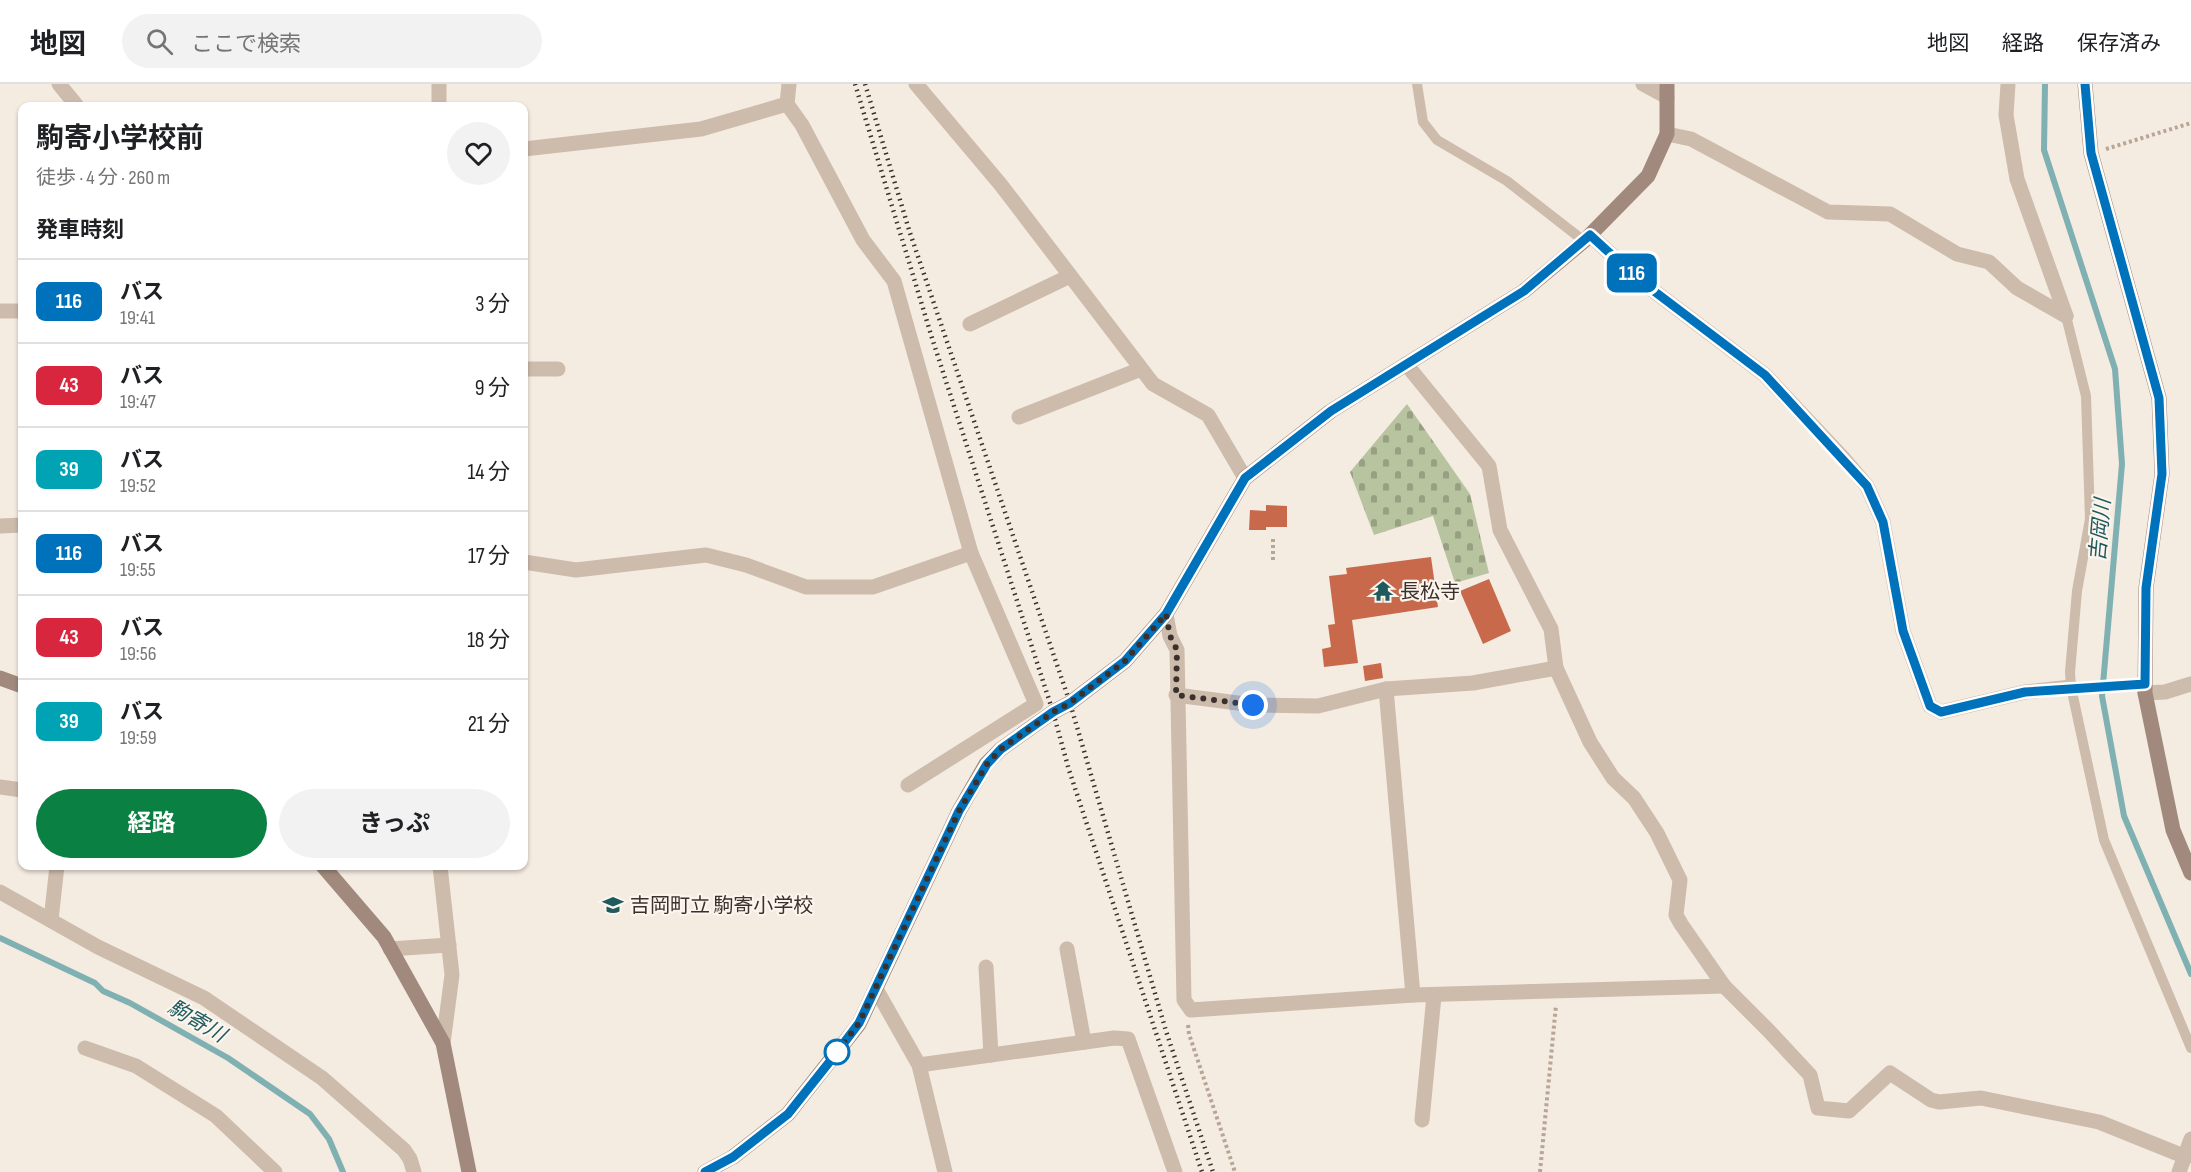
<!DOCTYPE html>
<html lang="ja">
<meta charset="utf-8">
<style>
body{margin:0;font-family:"Sofia Sans Condensed","Noto Sans JP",sans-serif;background:#f2f2f2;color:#202124;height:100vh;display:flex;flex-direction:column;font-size:22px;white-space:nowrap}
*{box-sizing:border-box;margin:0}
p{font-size:20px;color:#757577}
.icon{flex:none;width:33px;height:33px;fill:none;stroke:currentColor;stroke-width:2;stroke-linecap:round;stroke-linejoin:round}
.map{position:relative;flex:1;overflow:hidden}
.sheet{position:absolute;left:18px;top:18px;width:510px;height:768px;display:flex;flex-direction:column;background:#fff;border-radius:12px;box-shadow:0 2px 4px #0004}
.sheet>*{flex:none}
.badge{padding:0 12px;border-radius:9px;font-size:21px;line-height:39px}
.you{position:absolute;width:30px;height:30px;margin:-15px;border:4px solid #fff;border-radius:50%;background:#1a73e8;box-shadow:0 0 0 9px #1a73e833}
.map>.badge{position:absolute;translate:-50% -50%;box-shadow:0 0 0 3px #fff}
h2{padding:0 18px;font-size:22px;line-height:54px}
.round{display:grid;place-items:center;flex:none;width:63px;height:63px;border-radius:32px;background:#f2f2f2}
.overview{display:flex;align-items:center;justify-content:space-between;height:102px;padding:0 18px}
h1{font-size:28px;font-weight:700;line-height:45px}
.button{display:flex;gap:12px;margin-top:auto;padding:12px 18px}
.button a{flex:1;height:69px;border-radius:36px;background:#0b8043;color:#fff;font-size:24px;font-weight:700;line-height:69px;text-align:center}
.button a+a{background:#f2f2f2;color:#202124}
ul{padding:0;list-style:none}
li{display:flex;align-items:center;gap:18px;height:84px;padding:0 18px;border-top:2px solid #e0e0e0}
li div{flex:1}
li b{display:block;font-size:22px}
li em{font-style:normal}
li .badge{min-width:66px;font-weight:700;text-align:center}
header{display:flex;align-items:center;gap:36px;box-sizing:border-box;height:84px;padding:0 30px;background:#fff;border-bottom:2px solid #e0e0e0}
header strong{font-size:28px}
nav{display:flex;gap:33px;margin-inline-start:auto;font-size:21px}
.search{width:420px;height:54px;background:#f2f2f2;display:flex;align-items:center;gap:15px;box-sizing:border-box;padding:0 21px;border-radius:33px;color:#757577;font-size:22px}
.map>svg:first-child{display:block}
.cemetery{fill:url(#cemetery-stones)}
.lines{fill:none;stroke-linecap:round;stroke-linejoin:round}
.stream{stroke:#7fb0b2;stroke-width:6}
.building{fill:#c8694b}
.path{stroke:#b9a596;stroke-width:4;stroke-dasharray:3 3;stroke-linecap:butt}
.lane{stroke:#cdbbac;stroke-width:10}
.street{stroke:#cdbbac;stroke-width:15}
.secondary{stroke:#a18a7d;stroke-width:15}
.rail{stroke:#3b302b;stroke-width:4.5;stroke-dasharray:1.5 4.5;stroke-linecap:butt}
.line-casing{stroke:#fff;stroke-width:14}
.line{stroke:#0072bc;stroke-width:9}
.walk{stroke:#3b302b;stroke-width:6;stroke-dasharray:0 10.8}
.stop-dot{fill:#fff;stroke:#0072bc;stroke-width:3}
.labels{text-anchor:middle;stroke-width:4.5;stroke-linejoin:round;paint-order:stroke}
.poi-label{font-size:20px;fill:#3b302b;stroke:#fbf5ee;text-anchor:start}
.water-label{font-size:21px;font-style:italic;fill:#1f5a5e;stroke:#fbf5ee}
</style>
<header>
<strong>地図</strong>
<div class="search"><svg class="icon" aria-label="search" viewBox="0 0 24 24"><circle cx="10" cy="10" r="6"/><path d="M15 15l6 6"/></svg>ここで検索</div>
<nav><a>地図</a><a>経路</a><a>保存済み</a></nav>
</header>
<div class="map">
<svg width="2191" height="1088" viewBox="0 0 2191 1088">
<defs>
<pattern id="cemetery-stones" width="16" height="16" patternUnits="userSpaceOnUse" patternTransform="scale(1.5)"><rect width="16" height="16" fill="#b8c4a0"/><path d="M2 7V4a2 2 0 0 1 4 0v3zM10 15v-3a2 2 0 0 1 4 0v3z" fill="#97a083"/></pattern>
</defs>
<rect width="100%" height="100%" fill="#f4ebe1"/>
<!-- cemetery -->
<polygon class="cemetery" points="1407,320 1470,410 1489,489 1455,499 1433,432 1374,451 1350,388"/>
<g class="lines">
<!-- stream -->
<g class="stream">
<polyline points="2045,0 2044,66 2115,285 2122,380 2102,612 2124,732 2191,890"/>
<polyline points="0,854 95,899 103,907 130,919 228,974 310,1030 329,1055 343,1088"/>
</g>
</g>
<!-- building -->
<g class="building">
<polygon points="1266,421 1287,422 1287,443 1266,443 1266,446 1249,446 1250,426 1266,427"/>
<polygon points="1431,473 1438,523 1352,536 1358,579 1324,583 1322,565 1331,563 1328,541 1335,540 1329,492 1347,490 1346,484"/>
<polygon points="1489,495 1511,547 1483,560 1460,507"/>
<polygon points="1381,579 1383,594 1365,597 1363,582"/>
</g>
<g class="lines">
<!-- path -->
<g class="path">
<polyline points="2106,65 2191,39"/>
<polyline points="1273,455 1273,477"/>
<polyline points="1188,941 1189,950 1235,1088"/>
<polyline points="1540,1088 1556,921"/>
</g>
<!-- lane -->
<g class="lane">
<polyline points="1417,0 1423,38 1437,56 1507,97 1584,157"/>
<polyline points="2066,232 2086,312 2090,435 2077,507 2070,588 2071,603 2104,756 2191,964"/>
<polyline points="2071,603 2145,600"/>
</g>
<!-- street -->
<g class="street">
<polyline points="59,0 77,22"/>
<polyline points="439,0 439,22"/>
<polyline points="916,0 1001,101 1153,300 1208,331 1245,394"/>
<polyline points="1643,0 1667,13"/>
<polyline points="2008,0 2006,31 2017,95 2066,232"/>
<polyline points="1667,50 1691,55 1828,128 1890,130 1957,170 1989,178 2017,204 2066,232"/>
<polyline points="524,65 701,45 787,20"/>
<polyline points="1590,151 1638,195 1765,291 1844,375 1867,402 1883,438 1903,547 1930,622 1941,628 2025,608 2071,603"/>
<polyline points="0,227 22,227"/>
<polyline points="970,240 1070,192"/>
<polyline points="1406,280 1489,382 1500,446 1551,545 1556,584 1590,658 1613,694 1634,714 1657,749 1680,796 1676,831 1681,840 1724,902 1768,946 1810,991 1818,1024 1849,1027 1890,989 1931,1016 1939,1018 1981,1014 2099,1038 2186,1073"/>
<polyline points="524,285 558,285"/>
<polyline points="1019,333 1141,285"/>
<polyline points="0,442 22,441"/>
<polyline points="524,478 576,486 706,471 746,481 806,503 873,503 971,469 894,197 863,156 802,41 787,20 789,0"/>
<polyline points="1166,530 1170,552 1177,566 1184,916 1191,926 1413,911 1724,902"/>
<polyline points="1386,605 1413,911"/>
<polyline points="2145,609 2165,608 2191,600"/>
<polyline points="1176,611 1253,621 1318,622 1386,605 1473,599 1556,584"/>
<polyline points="908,701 1036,620 971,469"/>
<polyline points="0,703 22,706"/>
<polyline points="440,782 452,891 443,959"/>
<polyline points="0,808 98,863 204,914 322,994 404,1066 410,1075 414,1088"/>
<polyline points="51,836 57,782"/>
<polyline points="390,865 449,861"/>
<polyline points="1067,865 1084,958"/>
<polyline points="986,883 991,971"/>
<polyline points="876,905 919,981 945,1088"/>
<polyline points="85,964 136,982 216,1032 275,1088"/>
<polyline points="919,981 1114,954 1128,955 1175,1088"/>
<polyline points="1422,1036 1434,912"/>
<polyline points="2179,1088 2191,1055"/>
</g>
<!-- secondary -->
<g class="secondary">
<polyline points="2085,0 2091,69 2159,314 2162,390 2146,504 2145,609 2173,746 2191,789"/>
<polyline points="0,594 22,602"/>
<polyline points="323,782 384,853 443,959 469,1088"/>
<polyline points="705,1088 733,1073 788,1030 859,940 959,727 986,680 1001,665 1053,628 1070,619 1125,577 1166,530 1245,394 1331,327 1524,207 1584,157 1648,92 1667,50 1667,0"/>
</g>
<!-- rail -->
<g class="rail">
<polyline points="855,0 932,254 1053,628 1069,686 1202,1088"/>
<polyline points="865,0 910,149 1070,619 1166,947 1213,1088"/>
</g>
</g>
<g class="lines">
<!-- line casing -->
<g class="line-casing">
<polyline id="line" points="705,1088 733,1073 788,1030 831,976 859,939 959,727 987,680 1001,665 1053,628 1070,619 1125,577 1166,530 1245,394 1331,327 1524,207 1590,151 1638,195 1765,291 1867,402 1883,438 1903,547 1930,622 1941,628 2025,608 2145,600 2146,504 2162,390 2159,314 2091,69 2085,0"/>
</g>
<!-- line -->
<use href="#line" class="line"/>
<!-- walk -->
<polyline class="walk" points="837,968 831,976 859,939 959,727 987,680 1001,665 1053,628 1070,619 1125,577 1166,530 1170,552 1177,566 1176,611 1253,621"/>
</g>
<!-- icons -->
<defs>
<g id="temple-bare" transform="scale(1.62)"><path d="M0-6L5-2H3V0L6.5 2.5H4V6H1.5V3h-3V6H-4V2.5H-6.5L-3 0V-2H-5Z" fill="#1f5a5e" stroke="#fbf5ee" stroke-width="2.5" paint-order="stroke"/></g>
<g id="school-bare" transform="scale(1.62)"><path d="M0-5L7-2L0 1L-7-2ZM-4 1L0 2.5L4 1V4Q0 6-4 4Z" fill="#1f5a5e" stroke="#fbf5ee" stroke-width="2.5" paint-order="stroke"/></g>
</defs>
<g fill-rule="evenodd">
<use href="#temple-bare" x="1383" y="507"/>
<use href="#school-bare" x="613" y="821"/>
</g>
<!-- markers -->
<circle class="stop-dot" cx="837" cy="968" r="12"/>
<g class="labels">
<!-- poi labels -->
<g class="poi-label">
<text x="1400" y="514">長松寺</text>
<text x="630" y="828">吉岡町立 駒寄小学校</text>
</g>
<!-- water labels -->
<g class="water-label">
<text transform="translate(2100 446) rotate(-85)" y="7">吉岡川</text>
<text transform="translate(197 937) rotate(30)" y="7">駒寄川</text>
</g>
</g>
</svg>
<div class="you" style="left:1253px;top:621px"></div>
<b class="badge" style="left:1632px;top:189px;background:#0072bc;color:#fff">116</b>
<section class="sheet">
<div class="overview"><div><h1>駒寄小学校前</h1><p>徒歩 · 4 分 · 260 m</p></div><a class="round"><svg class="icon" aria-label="heart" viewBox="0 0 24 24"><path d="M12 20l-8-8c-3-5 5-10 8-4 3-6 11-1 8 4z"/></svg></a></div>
<h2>発車時刻</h2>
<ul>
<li><span class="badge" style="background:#0072bc;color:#fff">116</span><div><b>バス</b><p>19:41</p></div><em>3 分</em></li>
<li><span class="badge" style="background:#d7263d;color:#fff">43</span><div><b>バス</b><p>19:47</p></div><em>9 分</em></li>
<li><span class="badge" style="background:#00a3b4;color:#fff">39</span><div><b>バス</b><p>19:52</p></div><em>14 分</em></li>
<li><span class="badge" style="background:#0072bc;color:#fff">116</span><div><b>バス</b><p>19:55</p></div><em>17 分</em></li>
<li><span class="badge" style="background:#d7263d;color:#fff">43</span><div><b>バス</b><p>19:56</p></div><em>18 分</em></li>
<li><span class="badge" style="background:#00a3b4;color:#fff">39</span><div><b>バス</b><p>19:59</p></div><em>21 分</em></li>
</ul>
<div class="button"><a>経路</a><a>きっぷ</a></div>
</section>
</div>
